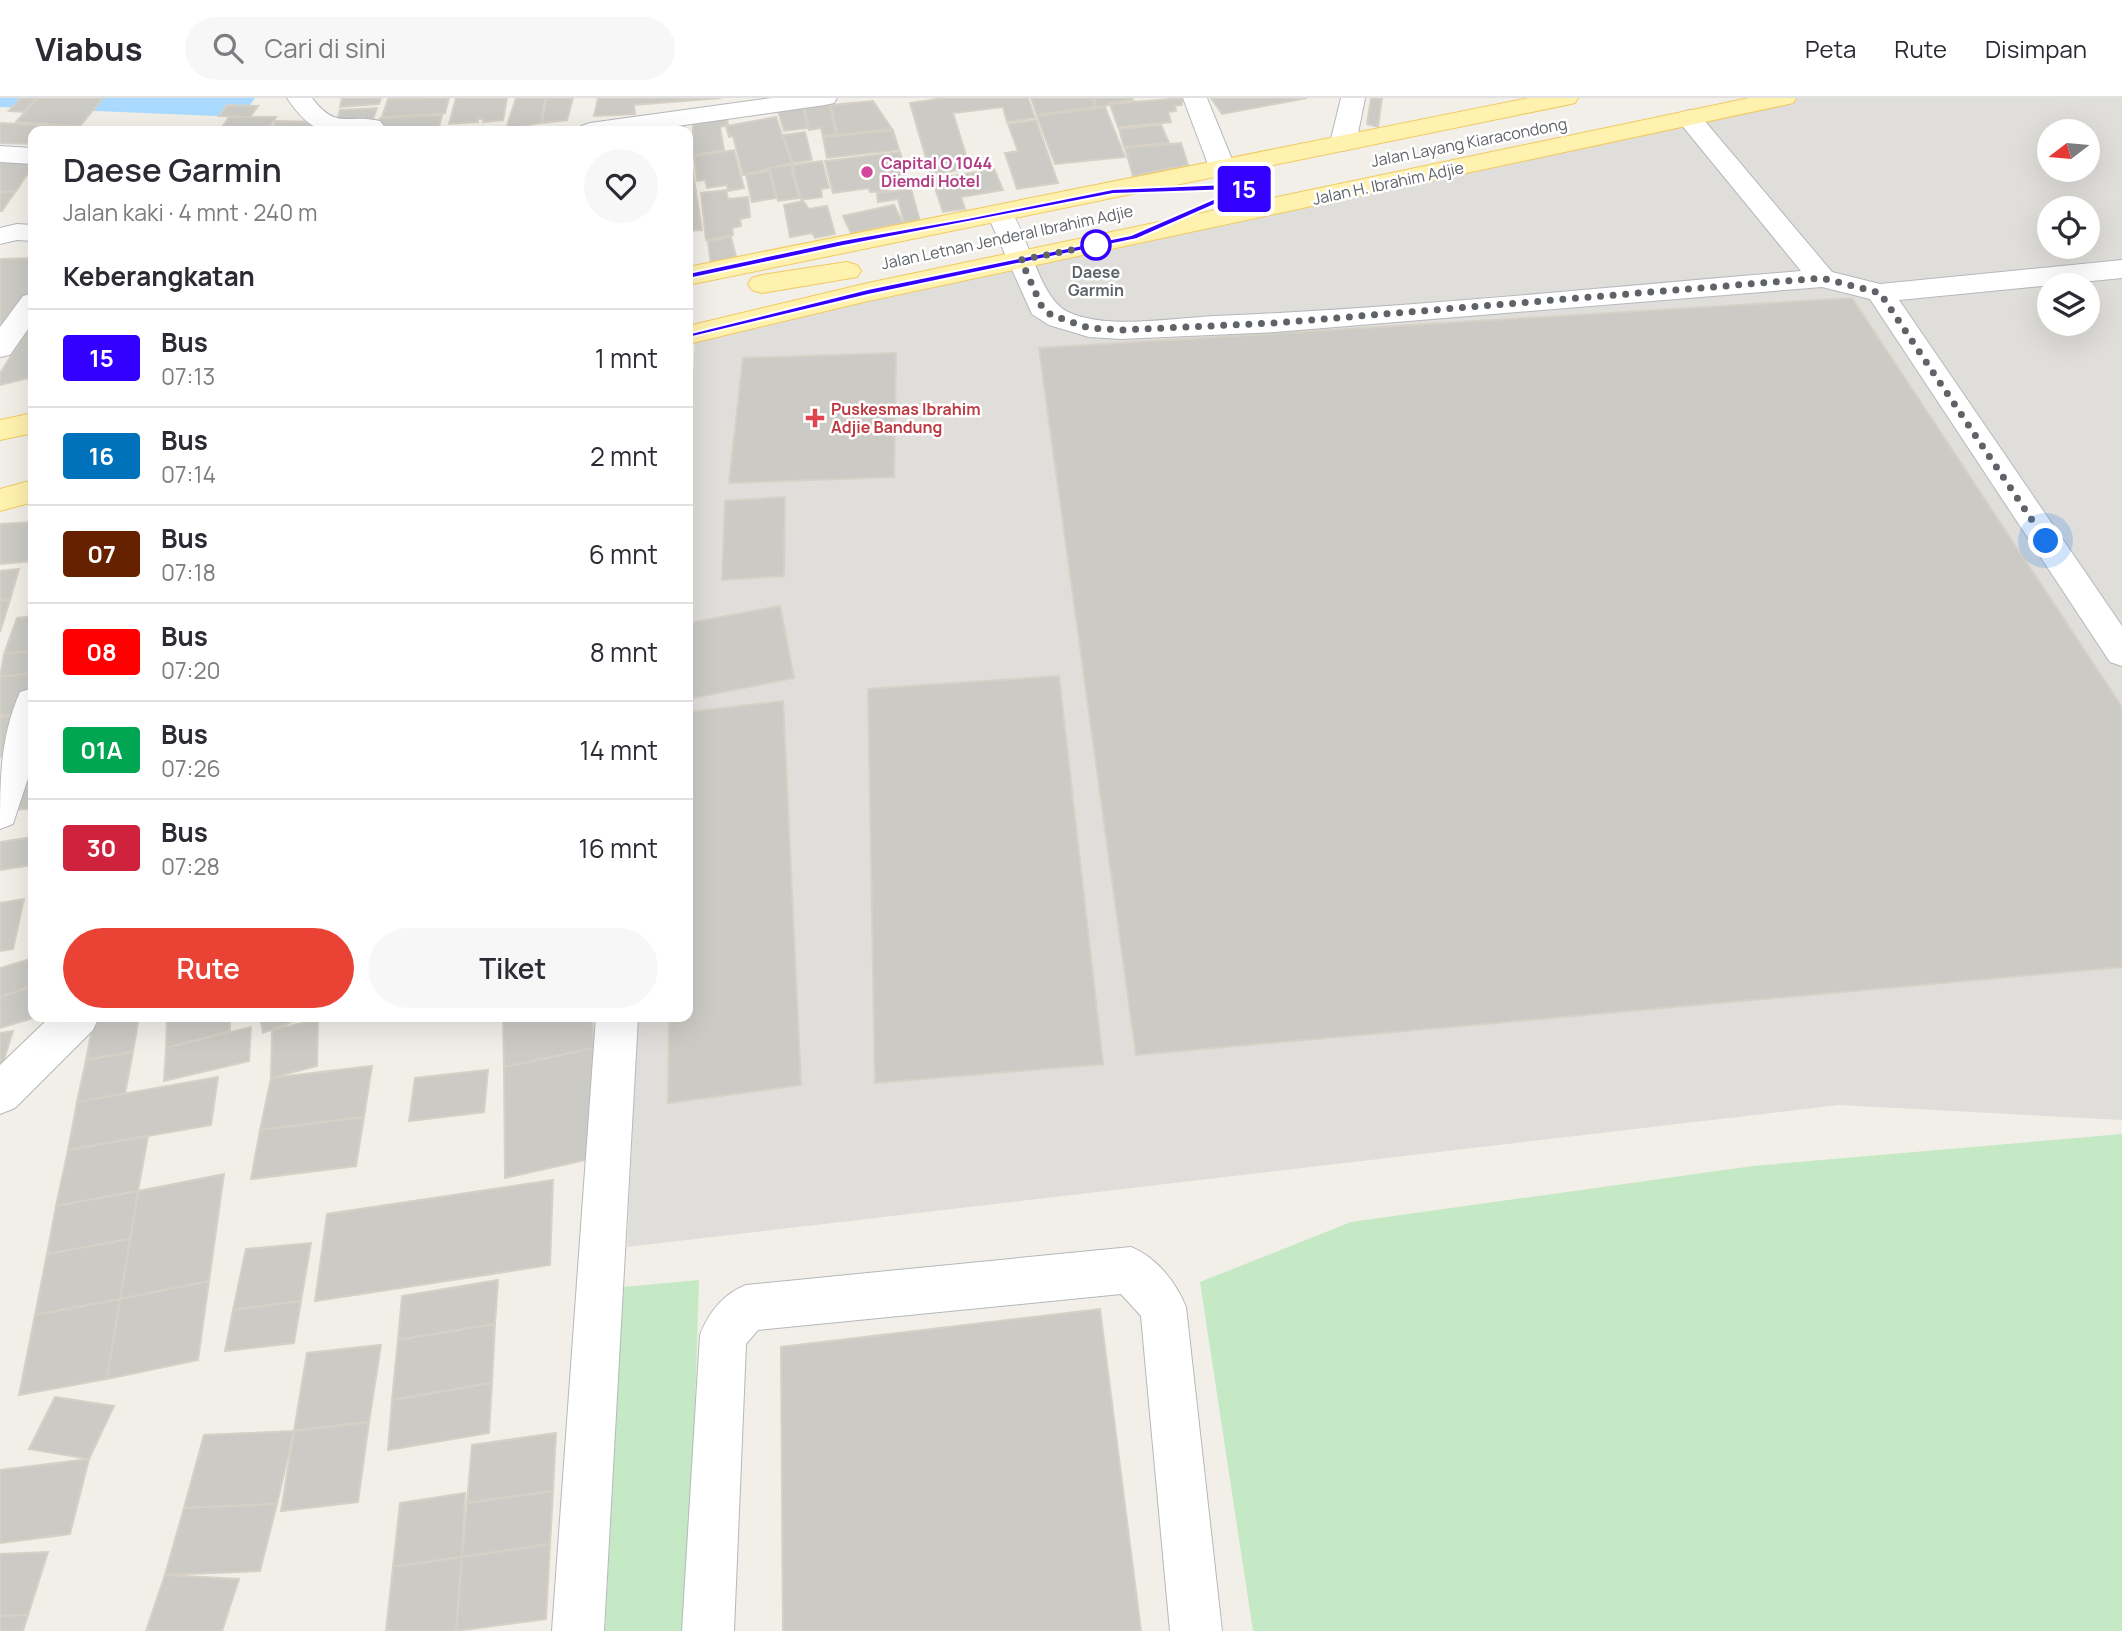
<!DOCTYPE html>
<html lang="id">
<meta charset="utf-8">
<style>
body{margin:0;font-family:Manrope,sans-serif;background:#f7f7f7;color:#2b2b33;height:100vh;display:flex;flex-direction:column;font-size:26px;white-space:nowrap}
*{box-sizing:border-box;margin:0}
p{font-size:23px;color:#7c7c81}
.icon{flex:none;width:38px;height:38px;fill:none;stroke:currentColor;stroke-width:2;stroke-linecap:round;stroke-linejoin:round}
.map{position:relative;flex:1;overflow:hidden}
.drawer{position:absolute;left:28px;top:28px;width:665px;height:896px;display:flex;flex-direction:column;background:#fff;border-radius:14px;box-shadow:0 7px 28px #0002}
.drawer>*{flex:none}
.badge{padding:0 14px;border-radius:5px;font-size:24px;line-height:46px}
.needle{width:46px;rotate:254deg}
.controls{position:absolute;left:2037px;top:21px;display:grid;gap:14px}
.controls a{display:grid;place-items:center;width:63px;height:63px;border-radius:50%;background:#fff;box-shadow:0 7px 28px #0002;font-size:35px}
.you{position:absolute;width:35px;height:35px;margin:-18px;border:5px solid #fff;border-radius:50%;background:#1a73e8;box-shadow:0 0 0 10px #1a73e833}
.map>.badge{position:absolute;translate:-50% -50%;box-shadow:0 0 0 4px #fff}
h2{padding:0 35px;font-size:26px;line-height:63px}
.round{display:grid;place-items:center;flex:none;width:74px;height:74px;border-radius:37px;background:#f7f7f7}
.head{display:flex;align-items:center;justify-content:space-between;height:119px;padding:0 35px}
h1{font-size:33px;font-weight:600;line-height:52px}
.action{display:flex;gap:14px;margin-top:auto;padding:14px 35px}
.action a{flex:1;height:80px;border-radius:42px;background:#ea4335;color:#fff;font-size:28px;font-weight:600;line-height:80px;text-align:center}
.action a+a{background:#f7f7f7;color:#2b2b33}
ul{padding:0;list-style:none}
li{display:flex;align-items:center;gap:21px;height:98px;padding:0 35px;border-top:2px solid #e1e1e2}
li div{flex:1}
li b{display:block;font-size:26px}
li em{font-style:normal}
li .badge{min-width:77px;font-weight:700;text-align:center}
header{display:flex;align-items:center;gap:42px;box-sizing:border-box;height:98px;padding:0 35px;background:#fff;border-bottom:2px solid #e1e1e2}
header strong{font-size:33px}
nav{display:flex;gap:38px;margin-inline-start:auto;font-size:24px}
.search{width:490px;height:63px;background:#f7f7f7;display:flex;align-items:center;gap:18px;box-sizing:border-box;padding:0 24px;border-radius:38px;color:#7c7c81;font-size:26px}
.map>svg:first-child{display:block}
.industrial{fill:#e0deda;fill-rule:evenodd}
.green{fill:#c5e8c5}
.water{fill:#aadaff}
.building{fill:#cccac5;stroke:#d6d1c6;stroke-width:2}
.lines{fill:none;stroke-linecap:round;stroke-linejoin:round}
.minor-casing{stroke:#b5b8bc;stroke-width:2}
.major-casing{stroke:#f2c960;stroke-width:2}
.minor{fill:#fff;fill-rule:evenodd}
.major{fill:#fff2af;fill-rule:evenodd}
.line{fill:#30f;stroke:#fff;stroke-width:2}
.walk{stroke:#5f6368;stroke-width:7;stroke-dasharray:0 12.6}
.hotel-dot{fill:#d1479c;stroke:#fff;stroke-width:2.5}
.stop-dot{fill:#fff;stroke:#30f;stroke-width:3.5}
.health-dot{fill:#e0444e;stroke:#fff;stroke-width:2.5}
.labels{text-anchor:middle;stroke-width:5;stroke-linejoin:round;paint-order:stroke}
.far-street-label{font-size:16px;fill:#5f6368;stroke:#fff}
.far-hotel-label{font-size:16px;font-weight:bold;fill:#b23c85;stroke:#fff;text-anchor:start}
.far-stop-label{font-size:16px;font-weight:bold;fill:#5f6368;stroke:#fff}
.far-health-label{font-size:16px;font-weight:bold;fill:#be3a42;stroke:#fff;text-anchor:start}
</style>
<header>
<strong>Viabus</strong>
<div class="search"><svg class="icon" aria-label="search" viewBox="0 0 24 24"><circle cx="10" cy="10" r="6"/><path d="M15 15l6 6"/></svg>Cari di sini</div>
<nav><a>Peta</a><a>Rute</a><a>Disimpan</a></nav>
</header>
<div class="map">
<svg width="2122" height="1533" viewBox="0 0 2122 1533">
<rect width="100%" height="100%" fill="#f1efe8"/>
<!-- industrial -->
<path class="industrial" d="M1771 0H2122V1022L1839 1007 627 1149 638 919H688V363L695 243 1294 104ZM2049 33H2088V72H2049ZM2049 110H2088V149H2049ZM2049 187H2088V226H2049Z"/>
<!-- green -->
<g class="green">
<polygon points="2122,1036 2122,1533 1253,1533 1200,1184 1351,1124 1753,1068"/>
<polygon points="699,1182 688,1533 605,1533 623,1189"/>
</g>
<!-- water -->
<polygon class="water" points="0,0 255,0 241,19 0,9"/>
<!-- building -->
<g class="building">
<polygon points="21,0 36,0 24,14 9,13"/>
<polygon points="38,0 103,0 80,28 16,24"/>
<polygon points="342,0 381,0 379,6 340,9"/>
<polygon points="449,0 445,15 382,19 388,1"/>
<polygon points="456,0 507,0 503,22 483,24 484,21 478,21 478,24 449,26"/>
<polygon points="516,0 545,0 541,25 506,31"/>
<polygon points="546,0 573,0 567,22 542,25"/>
<polygon points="598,0 721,0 634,7 635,16 594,18"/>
<polygon points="945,0 1028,0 1035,20 1007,24 1003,9 953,15 970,70 931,77 910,5"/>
<polygon points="1031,0 1093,0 1095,9 1037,17"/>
<polygon points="1094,0 1132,0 1133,2 1108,5 1109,7 1096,9"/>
<polygon points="1182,0 1182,7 1175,8 1176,13 1168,14 1171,24 1118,29 1110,6"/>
<polygon points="1211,0 1307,0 1222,16"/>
<polygon points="1371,0 1382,0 1378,29 1367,26"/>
<polygon points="873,3 892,31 837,37 831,7"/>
<polygon points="227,7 258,8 250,19 219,18"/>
<polygon points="830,7 836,36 823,38 821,30 809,32 805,10"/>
<polygon points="1105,9 1125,59 1055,66 1037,18"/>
<polygon points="377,10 373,21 337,23 340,12"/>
<polygon points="803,10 808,30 784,33 778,13"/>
<polygon points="442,17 439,29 433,29 432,33 376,33 380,20"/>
<polygon points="229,19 276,19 267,33 220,32"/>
<polygon points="776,19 792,65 743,77 733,38 729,39 726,28"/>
<polygon points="727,20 728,27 720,29 724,52 693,57 693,26"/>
<polygon points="1036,22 1058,85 1017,91 1005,55 1018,53 1008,26"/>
<polygon points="276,23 316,24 309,33 270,33"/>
<polygon points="0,25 92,30 90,33 33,33 33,46 0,45"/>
<polygon points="684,26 685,33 640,33 639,32"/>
<polygon points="1161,27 1169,45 1124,49 1119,31"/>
<polygon points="93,30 152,32 90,33"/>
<polygon points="893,32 899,52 827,60 823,39"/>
<polygon points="805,34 812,62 793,65 783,37"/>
<polygon points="1181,45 1188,67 1133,78 1125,50"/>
<polygon points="734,52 744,90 728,93 727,87 707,90 705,82 697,83 694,58"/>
<polygon points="900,54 908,84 887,87 888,93 870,94 869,90 833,95 825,63"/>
<polygon points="0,61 33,61 33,68 16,93 0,94"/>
<polygon points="822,63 829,90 821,91 822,99 801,102 792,67"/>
<polygon points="791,67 799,100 778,103 769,70"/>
<polygon points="688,68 692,68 702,132 688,133"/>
<polygon points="994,71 1003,92 961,99 965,111 943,114 932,81"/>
<polygon points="769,73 776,100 752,104 746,77"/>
<polygon points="911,91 920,123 904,124 898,101 878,104 877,95"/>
<polygon points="726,92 728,101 748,99 750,119 740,121 741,128 732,130 733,137 706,142 701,95"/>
<polygon points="0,94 15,94 2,113 0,113"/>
<polygon points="803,103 809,111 827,108 835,136 815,140 812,135 790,139 784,107"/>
<polygon points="894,107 903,125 851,135 843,118"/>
<polygon points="731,139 737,162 711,167 708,143"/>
<polygon points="33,160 33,189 4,237 0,237 0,161"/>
<polygon points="1852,200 2122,609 2122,869 1136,957 1039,250"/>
<polygon points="33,224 33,279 0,287 0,275"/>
<polygon points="896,255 894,379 729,385 743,260"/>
<polygon points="785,399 784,478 722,482 725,403"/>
<polygon points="33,424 33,463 0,466 0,426"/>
<polygon points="19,471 10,502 0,503 0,473"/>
<polygon points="10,502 0,534 0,503"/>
<polygon points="780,508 794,580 688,601 688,525"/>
<polygon points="33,518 33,553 4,556 17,520"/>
<polygon points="33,553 33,575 0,579 4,556"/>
<polygon points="33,575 23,615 0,618 0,579"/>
<polygon points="1059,578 1103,966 875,985 868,591"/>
<polygon points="783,603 801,987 668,1005 669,919 688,919 688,614"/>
<polygon points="23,615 16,656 0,659 0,620"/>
<polygon points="21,669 33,669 33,711 2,712"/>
<polygon points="33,739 33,767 0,772 0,744"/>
<polygon points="24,801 13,851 0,853 0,805"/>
<polygon points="33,860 33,888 0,899 0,870"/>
<polygon points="33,888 33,919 37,919 0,930 0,899"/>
<polygon points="105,919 139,919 133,954 86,962 94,920"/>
<polygon points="167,919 230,919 230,933 166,950"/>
<polygon points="260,919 305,919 263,935"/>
<polygon points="503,919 592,919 594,950 504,969"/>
<polygon points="318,921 317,968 271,980 272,932"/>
<polygon points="251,929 249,963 164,983 166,950"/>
<polygon points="13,933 0,974 0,935"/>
<polygon points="594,950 599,1059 505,1080 504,969"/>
<polygon points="133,954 125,996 77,1004 86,962"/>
<polygon points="372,968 364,1019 260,1032 271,980"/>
<polygon points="488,972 484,1014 409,1023 415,980"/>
<polygon points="218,979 211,1027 68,1052 77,1004"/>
<polygon points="364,1019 356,1068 251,1081 260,1032"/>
<polygon points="148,1038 138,1093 56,1108 68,1052"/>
<polygon points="224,1076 209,1183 120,1201 138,1093"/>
<polygon points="553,1082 550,1167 315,1203 327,1116"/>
<polygon points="138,1093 130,1141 47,1156 56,1108"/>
<polygon points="130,1141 120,1201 35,1217 47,1156"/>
<polygon points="311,1145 301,1203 233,1212 246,1151"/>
<polygon points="498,1182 495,1226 398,1242 402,1198"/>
<polygon points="209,1183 198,1262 107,1281 120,1201"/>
<polygon points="120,1201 107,1281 19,1297 35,1217"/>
<polygon points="301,1203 294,1245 225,1253 233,1212"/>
<polygon points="1100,1211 1141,1533 783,1533 781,1249"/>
<polygon points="495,1226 492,1285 392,1302 398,1242"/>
<polygon points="381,1247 369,1324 294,1333 307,1255"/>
<polygon points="492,1285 489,1335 388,1352 392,1302"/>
<polygon points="55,1299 114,1308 89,1361 29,1351"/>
<polygon points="369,1324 358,1404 281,1413 294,1333"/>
<polygon points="294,1333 277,1406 184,1410 204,1337"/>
<polygon points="556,1335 553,1393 467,1405 472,1347"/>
<polygon points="89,1361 70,1436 0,1445 0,1372"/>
<polygon points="553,1393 550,1446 462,1459 467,1405"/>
<polygon points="465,1395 462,1459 393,1469 400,1405"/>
<polygon points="277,1406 260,1473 165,1477 184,1410"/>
<polygon points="550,1446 546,1521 456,1533 462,1459"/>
<polygon points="48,1454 28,1517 0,1518 0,1456"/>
<polygon points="462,1459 456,1533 386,1533 393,1469"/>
<polygon points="165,1477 239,1481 222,1533 146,1533"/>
<polygon points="28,1517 23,1533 0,1533 0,1518"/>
</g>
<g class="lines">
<!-- minor casing -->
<g class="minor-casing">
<g id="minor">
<path d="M287 0H312C337 33 347 15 380 23L384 28 380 33C331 33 317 44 287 0Z"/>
<polygon points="772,0 837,0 834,5 825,7 642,33 577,33 581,28 590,25"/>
<polygon points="1183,0 1207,0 1235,69 1231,75 1222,77 1213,75 1209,69"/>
<polygon points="1341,0 1365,0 1356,45 1352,50 1343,53 1334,50 1330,45"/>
<path d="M1689 12 1698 15 1832 174 1880 186 2122 162V180L1899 202 2122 528V568L2110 564 1870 201 1822 189 1275 234 1121 241 1089 239 1049 227 1032 216 987 116 991 110 1000 108 1009 110C1029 138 1039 200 1068 214 1106 232 1174 220 1215 218 1411 210 1606 189 1801 173L1680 25 1676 20 1680 15Z"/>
<polygon points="0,48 33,50 33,66 0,64"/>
<polygon points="17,126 33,127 33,143 17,142 0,146 0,130"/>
<polygon points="33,195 33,224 10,257 0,259 0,229 23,198"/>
<path d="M33 590V665L13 726 0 731C0 682 0 639 20 594Z"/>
<polygon points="50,919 99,919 93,932 15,1010 0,1016 0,967"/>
<polygon points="596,919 638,919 604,1533 552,1533"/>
<path d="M1131 1149C1156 1159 1176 1184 1186 1209L1222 1533H1170L1141 1218 1121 1196 758 1232 746 1246 734 1533H682L700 1237C709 1214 723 1196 746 1187Z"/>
</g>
</g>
<!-- major casing -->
<g class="major-casing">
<g id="major">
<polygon points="1529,0 1578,0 1575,5 1566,7 688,187 688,169"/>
<polygon points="1749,0 1796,0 1793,5 1784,7 868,203 688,246 688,228 868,185"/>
<polygon points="847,164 857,167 861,173 857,179 762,195 752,192 748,186 752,180 762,177"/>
<polygon points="33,315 33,335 0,342 0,322"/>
<polygon points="33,382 33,404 0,413 0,391"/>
</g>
</g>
<!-- minor -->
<use href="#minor" class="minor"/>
<!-- major -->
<use href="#major" class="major"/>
</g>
<!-- line -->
<polygon class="line" points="1250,85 1253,86 1253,90 1137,141 868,197 688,240 683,237 868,191 1131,137 1234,92 1113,96 843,148 688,181 684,180 684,176 843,142 968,120 1113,91"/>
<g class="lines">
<!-- walk -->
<polyline class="walk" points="1096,147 1021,162 1042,209 1051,217 1089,230 1121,232 1275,225 1822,180 1880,195 2046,443"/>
</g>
<!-- markers -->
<circle class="hotel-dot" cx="867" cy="74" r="7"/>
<circle class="stop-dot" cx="1096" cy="147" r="14"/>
<path class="health-dot" d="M811.5 309.5h7v7h7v7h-7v7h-7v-7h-7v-7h7z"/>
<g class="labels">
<!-- far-street labels -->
<g class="far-street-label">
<text transform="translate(1469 44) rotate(-11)" y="6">Jalan Layang Kiaracondong</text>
<text transform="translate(1388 85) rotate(-12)" y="6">Jalan H. Ibrahim Adjie</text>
<text transform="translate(1007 139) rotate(-12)" y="6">Jalan Letnan Jenderal Ibrahim Adjie</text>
</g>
<!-- far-hotel labels -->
<g class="far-hotel-label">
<text x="881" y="71">Capital O 1044<tspan x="881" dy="18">Diemdi Hotel</tspan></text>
</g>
<!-- far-stop labels -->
<g class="far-stop-label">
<text x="1096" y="180">Daese<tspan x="1096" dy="18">Garmin</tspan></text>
</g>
<!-- far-health labels -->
<g class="far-health-label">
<text x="831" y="317">Puskesmas Ibrahim<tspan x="831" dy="18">Adjie Bandung</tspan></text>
</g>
</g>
</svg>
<div class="controls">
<a><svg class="needle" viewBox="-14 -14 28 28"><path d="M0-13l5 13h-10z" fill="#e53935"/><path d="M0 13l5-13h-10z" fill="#7c7c81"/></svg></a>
<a><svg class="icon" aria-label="locate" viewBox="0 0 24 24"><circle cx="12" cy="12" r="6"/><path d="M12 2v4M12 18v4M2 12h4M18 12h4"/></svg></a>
<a><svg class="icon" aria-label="layers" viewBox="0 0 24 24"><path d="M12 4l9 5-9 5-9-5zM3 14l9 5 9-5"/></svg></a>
</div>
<div class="you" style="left:2046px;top:443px"></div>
<b class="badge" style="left:1244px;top:91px;background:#30f;color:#fff">15</b>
<section class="drawer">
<div class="head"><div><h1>Daese Garmin</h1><p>Jalan kaki · 4 mnt · 240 m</p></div><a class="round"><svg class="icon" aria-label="heart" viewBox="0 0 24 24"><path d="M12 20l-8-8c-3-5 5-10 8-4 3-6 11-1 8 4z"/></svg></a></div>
<h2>Keberangkatan</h2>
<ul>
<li><span class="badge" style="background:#30f;color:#fff">15</span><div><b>Bus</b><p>07:13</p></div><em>1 mnt</em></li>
<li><span class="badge" style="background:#0072bc;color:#fff">16</span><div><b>Bus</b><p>07:14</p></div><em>2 mnt</em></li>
<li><span class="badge" style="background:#620;color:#fff">07</span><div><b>Bus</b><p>07:18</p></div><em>6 mnt</em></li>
<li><span class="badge" style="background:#f00;color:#fff">08</span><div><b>Bus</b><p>07:20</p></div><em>8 mnt</em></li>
<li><span class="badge" style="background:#00a651;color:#fff">01A</span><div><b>Bus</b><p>07:26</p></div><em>14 mnt</em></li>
<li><span class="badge" style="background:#cf223c;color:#fff">30</span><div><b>Bus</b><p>07:28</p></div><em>16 mnt</em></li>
</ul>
<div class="action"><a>Rute</a><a>Tiket</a></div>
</section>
</div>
